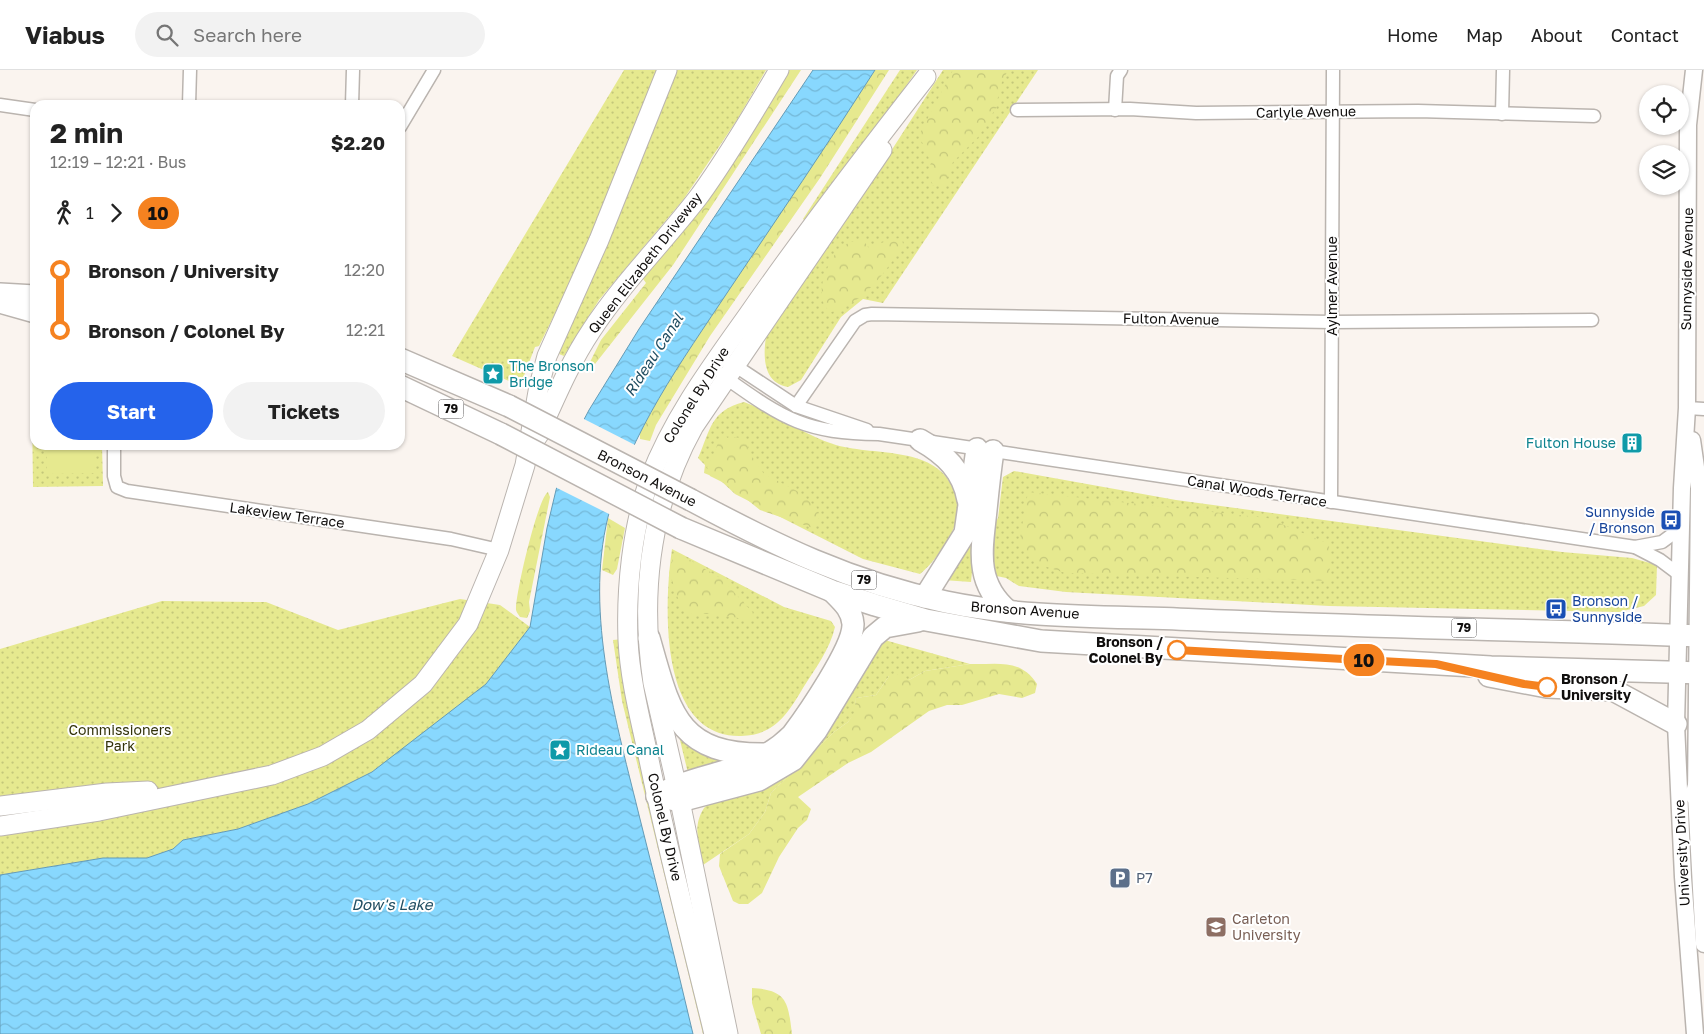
<!DOCTYPE html>
<meta charset="utf-8">
<style>
body{margin:0;font-family:"Golos Text",sans-serif;background:#f2f2f2;color:#222;height:100vh;display:flex;flex-direction:column;font-size:19px;white-space:nowrap}
*{box-sizing:border-box;margin:0}
p{font-size:16px;color:#767676}
.icon{flex:none;width:28px;height:28px;fill:none;stroke:currentColor;stroke-width:2;stroke-linecap:round;stroke-linejoin:round}
.map{position:relative;flex:1;overflow:hidden}
.panel{position:absolute;left:30px;top:30px;width:375px;height:350px;display:flex;flex-direction:column;background:#fff;border-radius:15px;box-shadow:0 1px 4px #0004}
.panel>*{flex:none}
.badge{padding:0 10px;border-radius:16px;font-size:18px;line-height:32px}
.controls{position:absolute;left:1639px;top:15px;display:grid;gap:10px}
.controls a{display:grid;place-items:center;width:50px;height:50px;border-radius:50%;background:#fff;box-shadow:0 1px 4px #0004;font-size:25px}
.map>.badge{position:absolute;translate:-50% -50%;box-shadow:0 0 0 2px #fff}
.legs{display:flex;align-items:center;gap:8px;height:55px;padding:0 20px;font-size:16px}
.legs p{margin-inline-start:auto}
.summary{display:flex;align-items:center;justify-content:space-between;height:85px;padding:0 20px}
h1{font-size:28px;font-weight:700;line-height:38px}
.button{display:flex;gap:10px;margin-top:auto;padding:10px 20px}
.button a{flex:1;height:58px;border-radius:30px;background:#2563eb;color:#fff;font-size:20px;font-weight:700;line-height:58px;text-align:center}
.button a+a{background:#f2f2f2;color:#222}
ul{padding:0 20px;list-style:none}
li{display:flex;align-items:center;gap:18px;height:60px;font-size:19px}
li i{display:grid;place-items:center;width:8px;height:100%;margin:0 6px;background:currentColor}
li i::after{content:'';width:12px;height:12px;margin:-6px;border:4px solid;border-radius:50%;background:#fff}
li p{margin-inline-start:auto}
li:first-child i{background:linear-gradient(#0000 50%,currentColor 0)}
li:last-child i{background:linear-gradient(currentColor 50%,#0000 0)}
header{display:flex;align-items:center;gap:30px;box-sizing:border-box;height:70px;padding:0 25px;background:#fff;border-bottom:1px solid #e0e0e0}
header strong{font-size:24px}
nav{display:flex;gap:28px;margin-inline-start:auto;font-size:18px}
.search{width:350px;height:45px;background:#f2f2f2;display:flex;align-items:center;gap:12px;box-sizing:border-box;padding:0 18px;border-radius:28px;color:#767676;font-size:19px}
.map>svg:first-child{display:block}
.grass{fill:url(#grass-dots)}
.forest{fill:url(#forest-crowns)}
.pitch{fill:#e6e98f}
.water{fill:url(#water-waves);stroke:#649bb6}
.pier{fill:#faf4ef}
.lines{fill:none;stroke-linecap:round;stroke-linejoin:round}
.minor-casing{stroke:#bab4af;stroke-width:15}
.tertiary-casing{stroke:#bab4af;stroke-width:19}
.secondary-casing{stroke:#bab4af;stroke-width:21}
.primary-casing{stroke:#bab4af;stroke-width:24}
.minor{stroke:#fff;stroke-width:12}
.tertiary{stroke:#fff;stroke-width:16}
.secondary{stroke:#fff;stroke-width:19}
.primary{stroke:#fff;stroke-width:21}
.primary-bridge-casing{stroke:#bab4af;stroke-width:24;stroke-linecap:butt}
.primary-bridge{stroke:#fff;stroke-width:21}
.line-1-casing{stroke:#fff;stroke-width:11}
.line-1{stroke:#f58220;stroke-width:8}
.stop-1-dot{fill:#fff;stroke:#f58220;stroke-width:2.5}
.labels{text-anchor:middle;stroke-width:4;stroke-linejoin:round;paint-order:stroke}
.shield{fill:#fff;stroke:#585656;stroke-width:1}
.shield-label{font-size:12px;font-weight:bold;fill:#100e0d}
.street-label{font-size:14px;fill:#100e0d;stroke:#fff}
.culture-label{font-size:14px;fill:#0d838f;stroke:#fff;text-anchor:start}
.transit-label{font-size:14px;fill:#164399;stroke:#fff;text-anchor:end}
.stop-label{font-size:14px;font-weight:bold;fill:#100e0d;stroke:#fff;text-anchor:end}
.park-label{font-size:14px;fill:#323209;stroke:#fff}
.service-label{font-size:14px;fill:#4e5e75;stroke:#fff;text-anchor:start}
.education-label{font-size:14px;fill:#785e54;stroke:#fff;text-anchor:start}
.water-label{font-size:15px;font-style:italic;fill:#214e62;stroke:#fff}
</style>
<header>
<strong>Viabus</strong>
<div class="search"><svg class="icon" aria-label="search" viewBox="0 0 24 24"><circle cx="10" cy="10" r="6"/><path d="M15 15l6 6"/></svg>Search here</div>
<nav><a>Home</a><a>Map</a><a>About</a><a>Contact</a></nav>
</header>
<div class="map">
<svg width="1704" height="964" viewBox="0 0 1704 964">
<defs>
<pattern id="grass-dots" width="8" height="8" patternUnits="userSpaceOnUse" patternTransform="scale(1.25)"><rect width="8" height="8" fill="#e6e98f"/><path d="M2 2h.1M6 6h.1" fill="none" stroke="#c4c77a" stroke-width="1.8" stroke-linecap="round"/></pattern>
<pattern id="forest-crowns" width="20" height="18" patternUnits="userSpaceOnUse" patternTransform="scale(1.25)"><rect width="20" height="18" fill="#e6e98f"/><path d="M2 6a3 3 0 1 1 6 0M12 15a3 3 0 1 1 6 0" fill="none" stroke="#c4c77a"/></pattern>
<pattern id="water-waves" width="16" height="10" patternUnits="userSpaceOnUse" patternTransform="scale(1.25)"><rect width="16" height="10" fill="#88d8fe"/><path d="M0 5q4-4 8 0t8 0" fill="none" stroke="#74b8d8"/></pattern>
</defs>
<rect width="100%" height="100%" fill="#faf4ef"/>
<!-- grass -->
<g class="grass">
<polygon points="624,0 660,0 577,199 539,276 535,277 520,316 452,286"/>
<polygon points="677,0 766,0 737,50 683,130 599,230 564,286 559,284"/>
<polygon points="900,0 917,0 888,42 805,151 803,149"/>
<path d="M943 0H1038L883 233 863 229 841 247 801 310 788 317C763 313 763 286 766 267L859 131Z"/>
<polygon points="31,260 35,261 35,375 102,375 103,416 33,417"/>
<path d="M744 332C775 343 802 364 833 374 872 387 933 374 953 418 957 426 959 434 958 444 954 465 936 491 920 504L863 489 735 424 719 409 704 403 705 395 698 388C711 359 710 341 744 332Z"/>
<polygon points="1014,401 1176,430 1562,482 1632,488 1657,495 1656,525 1644,536 1619,542 1329,536 1066,522 1019,516 1006,508 992,505 989,464 998,448 1003,407"/>
<polygon points="976,459 971,512 943,510"/>
<path d="M672 479 784 537 831 551 835 557C830 579 815 599 803 618 787 645 774 665 741 666 658 668 664 534 672 479Z"/>
<polygon points="460,529 500,535 530,557 486,614 428,661 372,702 308,734 238,759 183,770 173,779 147,788 103,788 0,805 0,579 162,531 266,532 338,560"/>
<polygon points="623,569 708,964 703,964 622,631 613,570"/>
<path d="M881 569 970 594 925 601 909 610 889 606 876 625 856 628 855 643 848 652 834 662 771 723 765 742 749 764 703 795C699 773 692 757 704 738Z"/>
<polygon points="678,662 738,689 688,703"/>
</g>
<!-- forest -->
<g class="forest">
<polygon points="785,0 801,0 673,195 595,294 590,292 601,270 646,213 641,206"/>
<polygon points="875,0 889,0 820,108 710,266 656,355 650,371 640,369 640,363 667,313"/>
<polygon points="953,0 1008,0 1000,16 996,38 979,66 953,92 943,116 933,116 928,100 931,93 919,65"/>
<path d="M862 168 868 177 872 179C881 173 891 167 902 169L903 174C888 200 862 235 831 242 811 229 827 192 840 178 845 173 856 171 862 168Z"/>
<polygon points="726,367 745,368 751,385 764,404 799,422 817,438 820,446 813,458 760,440 730,416 710,406 707,397 714,385 718,372"/>
<path d="M548 422 550 427 529 532 530 541 527 548 520 547C518 544 517 543 516 540 515 525 538 427 548 422Z"/>
<polygon points="1028,422 1267,448 1329,474 1330,511 1065,503 1038,494 1019,474"/>
<polygon points="608,448 625,458 617,499 613,505 602,500"/>
<polygon points="674,485 683,486 722,509 753,543 749,550 716,544 692,544 686,541 679,531 669,503"/>
<path d="M970 594C998 595 1020 588 1037 614L1035 623 1022 628 999 624 962 635H947L929 641 871 682 848 693 798 727 811 739 807 750 798 758 779 787 762 823 748 834H739L733 831 719 796 720 784 749 764 765 742 771 723 834 662 848 652 854 643 856 628 876 625 889 606 900 604 909 610 925 601Z"/>
<path d="M752 918C788 920 788 933 792 964H761L752 933Z"/>
</g>
<!-- pitch -->
<polygon class="pitch" points="94,378 95,403 47,404 47,379"/>
<!-- water -->
<path class="water" d="M813 0H875C828 74 778 147 729 220 682 291 629 363 608 447 584 544 617 655 640 749 658 820 676 892 693 964H0V805L103 788H147L173 779 183 770 238 759 308 734 372 702 486 614 530 557 547 458 556 420 568 380 589 340 639 259Z"/>
<!-- pier -->
<polygon class="pier" points="582,348 637,376 622,409 611,445 555,417 566,379"/>
<g class="lines">
<!-- minor casing -->
<g class="minor-casing">
<g id="minor">
<polyline points="0,35 35,40"/>
<polyline points="189,35 190,0"/>
<polyline points="352,35 353,0"/>
<polyline points="1017,40 1130,39 1196,43 1418,41 1594,46"/>
<polyline points="1115,40 1117,6 1121,0"/>
<polyline points="1502,44 1503,0"/>
<polyline points="400,57 434,0"/>
<polyline points="729,294 734,295 796,336 867,360"/>
<path d="M723 304 726 308C785 350 806 363 879 364L1635 477 1662 472 1681 458"/>
<polyline points="796,336 855,251 865,245 872,244 1332,252 1592,250"/>
<polyline points="1687,338 1704,339"/>
<polyline points="114,375 114,406 117,417 127,421 451,469 499,480"/>
<polyline points="1331,432 1333,0"/>
<polyline points="1635,477 1660,490 1680,505"/>
</g>
</g>
<!-- tertiary casing -->
<g class="tertiary-casing">
<g id="tertiary">
<polyline points="1694,0 1688,55 1687,338 1682,418 1676,654 1683,807 1695,964"/>
<polyline points="1692,370 1699,418 1696,725 1704,874"/>
</g>
</g>
<!-- secondary casing -->
<g class="secondary-casing">
<g id="secondary">
<path d="M538 366C554 331 569 294 591 261 623 212 665 171 700 125 729 85 754 42 779 0"/>
<polyline points="0,736 107,723 148,721"/>
<polyline points="0,756 99,741 272,705 323,686 368,660 423,614 468,554 499,480 525,395 539,316 547,286 599,170 667,0"/>
<path d="M714 964C692 873 668 782 649 690 641 651 630 611 628 570 626 518 632 458 650 408 673 348 711 297 748 245 805 163 865 85 926 7"/>
<path d="M728 964 680 731 653 613C640 524 650 435 694 356L882 80"/>
</g>
</g>
<!-- primary casing -->
<g class="primary-casing">
<g id="primary">
<polyline points="0,224 35,226"/>
<polyline points="0,232 35,242"/>
<polyline points="400,289 509,336"/>
<polyline points="400,316 501,364"/>
<path d="M920 370C945 384 963 401 968 430"/>
<path d="M993 381C990 401 988 420 986 440 982 479 974 512 1008 541"/>
<path d="M691 430C775 475 850 512 946 532 1027 549 1116 546 1200 550 1368 557 1536 560 1704 566"/>
<polyline points="681,458 832,521 875,535 926,550 1041,571 1491,597 1704,603"/>
<polyline points="925,527 965,463 977,379"/>
<path d="M649 568C670 641 676 685 765 684"/>
<polyline points="1489,606 1547,617 1613,620 1676,654"/>
<polyline points="1696,725 1704,695"/>
<polyline points="657,726 680,731 759,710 793,690 816,661 873,567 885,557 918,551"/>
<path d="M657 726C703 699 751 706 792 665 807 645 854 577 853 554 852 540 843 532 833 522"/>
</g>
</g>
<!-- minor -->
<use href="#minor" class="minor"/>
<!-- tertiary -->
<use href="#tertiary" class="tertiary"/>
<!-- secondary -->
<use href="#secondary" class="secondary"/>
<!-- primary -->
<use href="#primary" class="primary"/>
<!-- primary-bridge casing -->
<g class="primary-bridge-casing">
<g id="primary-bridge">
<polyline points="509,336 691,430"/>
<polyline points="501,364 681,458"/>
</g>
</g>
<!-- primary-bridge -->
<use href="#primary-bridge" class="primary-bridge"/>
</g>
<g class="lines">
<!-- line-1 casing -->
<g class="line-1-casing">
<polyline id="line-1" points="1177,580 1436,594 1524,614 1547,617"/>
</g>
<!-- line-1 -->
<use href="#line-1" class="line-1"/>
</g>
<!-- icons -->
<defs>
<g id="sight-square" transform="scale(1.125)"><rect x="-9" y="-9" width="18" height="18" rx="4" fill="#0f9aa8" stroke="#fff"/><path d="M0-6L1.8-2.2L6-1.7L2.9 1.2L3.7 5.4L0 3.3L-3.7 5.4L-2.9 1.2L-6-1.7L-1.8-2.2Z" fill="#fff"/></g>
<g id="building-square" transform="scale(1.125)"><rect x="-9" y="-9" width="18" height="18" rx="4" fill="#0f9aa8" stroke="#fff"/><path d="M-4-6H4V6H1V3H-1V6H-4ZM-2.5-4.3h1.7v1.8h-1.7ZM.8-4.3h1.7v1.8H.8ZM-2.5-1h1.7V.8h-1.7ZM.8-1h1.7V.8H.8Z" fill="#fff"/></g>
<g id="bus-square" transform="scale(1.125)"><rect x="-9" y="-9" width="18" height="18" rx="4" fill="#1a4fb4" stroke="#fff"/><path d="M-5-6H5V4H4V6H2V4H-2V6H-4V4H-5ZM-3.5-4V0h7V-4ZM-3.5 1.2v1.5H-2V1.2ZM2 1.2v1.5H3.5V1.2Z" fill="#fff"/></g>
<g id="parking-square" transform="scale(1.125)"><rect x="-9" y="-9" width="18" height="18" rx="4" fill="#5c6f8a" stroke="#fff"/><path d="M-3.5-5.5H1a3.5 3.5 0 0 1 0 7H-1V5.5H-3.5ZM-1-3.4V-.6H.8a1.4 1.4 0 0 0 0-2.8Z" fill="#fff"/></g>
<g id="university-square" transform="scale(1.125)"><rect x="-9" y="-9" width="18" height="18" rx="4" fill="#8d6e63" stroke="#fff"/><path d="M0-5L7-2L0 1L-7-2ZM-4 1L0 2.5L4 1V4Q0 6-4 4Z" fill="#fff"/></g>
</defs>
<g fill-rule="evenodd">
<use href="#sight-square" x="493" y="304"/>
<use href="#building-square" x="1632" y="373"/>
<use href="#bus-square" x="1671" y="450"/>
<use href="#bus-square" x="1556" y="539"/>
<use href="#sight-square" x="560" y="680"/>
<use href="#parking-square" x="1120" y="808"/>
<use href="#university-square" x="1216" y="857"/>
</g>
<!-- markers -->
<g class="stop-1-dot">
<circle cx="1177" cy="580" r="9"/>
<circle cx="1547" cy="617" r="9"/>
</g>
<g class="labels">
<!-- shield labels -->
<g class="shield">
<rect x="438.5" y="329.5" width="25" height="19" rx="4"/>
<rect x="851.5" y="500.5" width="25" height="19" rx="4"/>
<rect x="1451.5" y="548.5" width="25" height="19" rx="4"/>
</g>
<g class="shield-label">
<text x="451" y="343">79</text>
<text x="864" y="514">79</text>
<text x="1464" y="562">79</text>
</g>
<!-- street labels -->
<g class="street-label">
<text transform="translate(1306 42) rotate(-1)" y="5">Carlyle Avenue</text>
<text transform="translate(645 193) rotate(-52)" y="5">Queen Elizabeth Driveway</text>
<text transform="translate(1687 199) rotate(-89)" y="5">Sunnyside Avenue</text>
<text transform="translate(1332 216) rotate(-90)" y="5">Aylmer Avenue</text>
<text transform="translate(1171 249) rotate(1)" y="5">Fulton Avenue</text>
<text transform="translate(696 325) rotate(-58)" y="5">Colonel By Drive</text>
<text transform="translate(647 408) rotate(27)" y="5">Bronson Avenue</text>
<text transform="translate(1257 421) rotate(9)" y="5">Canal Woods Terrace</text>
<text transform="translate(287 445) rotate(8)" y="5">Lakeview Terrace</text>
<text transform="translate(1025 540) rotate(4)" y="5">Bronson Avenue</text>
<text transform="translate(665 757) rotate(77)" y="5">Colonel By Drive</text>
<text transform="translate(1682 783) rotate(-93)" y="5">University Drive</text>
</g>
<!-- culture labels -->
<g class="culture-label">
<text x="509" y="301">The Bronson<tspan x="509" dy="16">Bridge</tspan></text>
<text x="1616" y="378" text-anchor="end">Fulton House</text>
<text x="576" y="685">Rideau Canal</text>
</g>
<!-- transit labels -->
<g class="transit-label">
<text x="1655" y="447">Sunnyside<tspan x="1655" dy="16">/ Bronson</tspan></text>
<text x="1572" y="536" text-anchor="start">Bronson /<tspan x="1572" dy="16">Sunnyside</tspan></text>
</g>
<!-- stop labels -->
<g class="stop-label">
<text x="1163" y="577">Bronson /<tspan x="1163" dy="16">Colonel By</tspan></text>
<text x="1561" y="614" text-anchor="start">Bronson /<tspan x="1561" dy="16">University</tspan></text>
</g>
<!-- park labels -->
<g class="park-label">
<text x="120" y="665">Commissioners<tspan x="120" dy="16">Park</tspan></text>
</g>
<!-- service labels -->
<g class="service-label">
<text x="1136" y="813">P7</text>
</g>
<!-- education labels -->
<g class="education-label">
<text x="1232" y="854">Carleton<tspan x="1232" dy="16">University</tspan></text>
</g>
<!-- water labels -->
<g class="water-label">
<text transform="translate(654 285) rotate(-57)" y="5">Rideau Canal</text>
<text x="392" y="840">Dow's Lake</text>
</g>
</g>
</svg>
<div class="controls">
<a><svg class="icon" aria-label="locate" viewBox="0 0 24 24"><circle cx="12" cy="12" r="6"/><path d="M12 2v4M12 18v4M2 12h4M18 12h4"/></svg></a>
<a><svg class="icon" aria-label="layers" viewBox="0 0 24 24"><path d="M12 4l9 5-9 5-9-5zM3 14l9 5 9-5"/></svg></a>
</div>
<b class="badge" style="left:1364px;top:590px;background:#f58220;color:#111">10</b>
<section class="panel">
<div class="summary"><div><h1>2 min</h1><p>12:19 – 12:21 · Bus</p></div><b>$2.20</b></div>
<div class="legs"><svg class="icon" aria-label="walk" viewBox="0 0 24 24"><circle cx="13" cy="4" r="2"/><path d="M13 8l-2 6 4 7M11 14l-3 7M7 12l3-4h3l4 4"/></svg>1<svg class="icon" aria-label="forward" viewBox="0 0 24 24"><path d="M9 5l7 7-7 7"/></svg><b class="badge" style="background:#f58220;color:#111">10</b></div>
<ul>
<li><i style="color:#f58220"></i><b>Bronson / University</b><p>12:20</p></li>
<li><i style="color:#f58220"></i><b>Bronson / Colonel By</b><p>12:21</p></li>
</ul>
<div class="button"><a>Start</a><a>Tickets</a></div>
</section>
</div>
